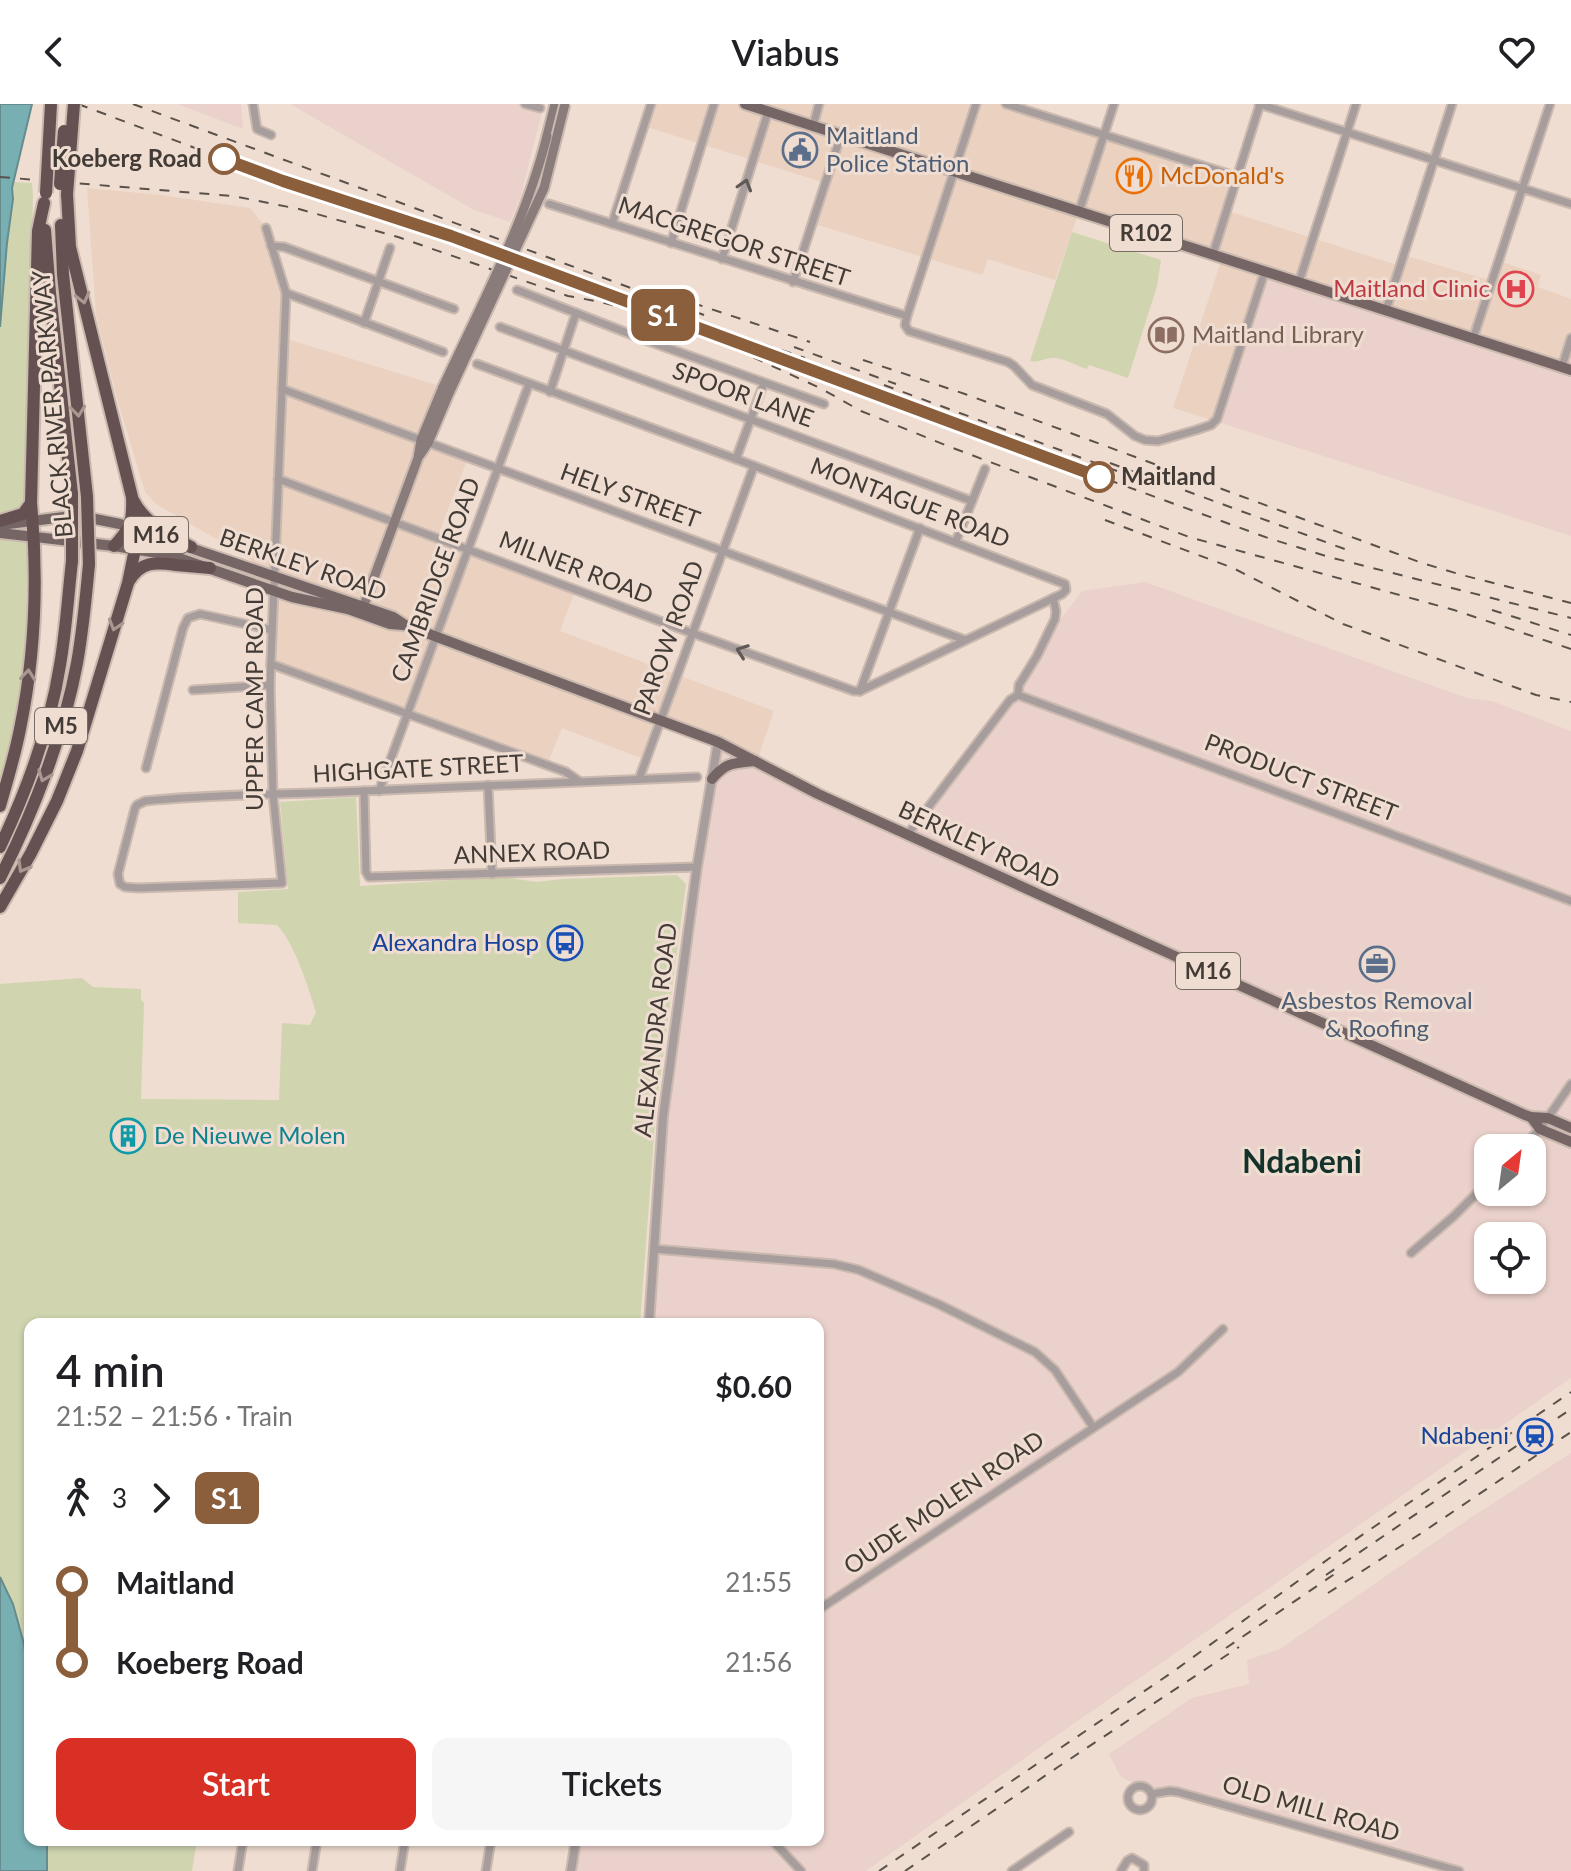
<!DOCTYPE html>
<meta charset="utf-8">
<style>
body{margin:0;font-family:Lato,sans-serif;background:#f6f6f6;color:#202124;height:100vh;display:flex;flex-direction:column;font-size:30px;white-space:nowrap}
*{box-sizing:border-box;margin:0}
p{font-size:26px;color:#757577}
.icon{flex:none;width:44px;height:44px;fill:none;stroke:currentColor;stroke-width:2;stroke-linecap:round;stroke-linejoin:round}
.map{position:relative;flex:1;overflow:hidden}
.side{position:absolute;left:24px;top:1214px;width:800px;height:528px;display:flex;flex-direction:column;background:#fff;border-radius:16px;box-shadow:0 2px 6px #0004}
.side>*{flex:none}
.badge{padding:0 16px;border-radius:12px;font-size:28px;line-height:52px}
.needle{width:52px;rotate:29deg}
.tools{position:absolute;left:1474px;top:1030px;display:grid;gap:16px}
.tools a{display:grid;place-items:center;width:72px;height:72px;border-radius:16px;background:#fff;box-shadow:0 2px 6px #0004;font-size:40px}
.map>.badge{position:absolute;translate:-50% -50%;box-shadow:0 0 0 4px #fff}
.legs{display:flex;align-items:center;gap:12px;height:88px;padding:0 32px;font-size:26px}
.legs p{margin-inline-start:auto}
.overview{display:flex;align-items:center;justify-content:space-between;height:136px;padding:0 32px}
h1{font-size:44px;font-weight:600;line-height:60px}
.cta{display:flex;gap:16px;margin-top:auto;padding:16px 32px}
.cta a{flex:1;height:92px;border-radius:16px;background:#d93025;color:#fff;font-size:32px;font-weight:600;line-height:92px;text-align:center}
.cta a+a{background:#f6f6f6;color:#202124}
ul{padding:0 32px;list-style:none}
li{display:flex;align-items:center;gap:28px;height:80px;font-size:30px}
li i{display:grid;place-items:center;width:12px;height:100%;margin:0 10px;background:currentColor}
li i::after{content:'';width:20px;height:20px;margin:-10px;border:6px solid;border-radius:50%;background:#fff}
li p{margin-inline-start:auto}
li:first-child i{background:linear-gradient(#0000 50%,currentColor 0)}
li:last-child i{background:linear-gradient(currentColor 50%,#0000 0)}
header{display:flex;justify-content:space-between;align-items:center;height:104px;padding:0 32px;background:#fff;font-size:36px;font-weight:600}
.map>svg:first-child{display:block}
.built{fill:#ead1c0}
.industrial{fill:#ebd1cb;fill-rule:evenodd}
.green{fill:#d0d5b0}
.water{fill:#77afb2;stroke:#678c8d;stroke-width:2}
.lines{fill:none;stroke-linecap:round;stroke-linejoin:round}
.minor-casing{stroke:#cab9af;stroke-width:11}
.tertiary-casing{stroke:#cab9af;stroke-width:12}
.secondary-casing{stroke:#cab9af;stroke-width:13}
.primary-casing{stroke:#cab9af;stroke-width:14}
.motorway-casing{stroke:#cab9af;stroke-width:16}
.minor{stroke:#a79d9d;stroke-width:7}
.tertiary{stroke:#a79d9d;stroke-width:8}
.secondary{stroke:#8b7c7c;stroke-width:9}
.primary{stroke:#766565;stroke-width:10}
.motorway{stroke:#655151;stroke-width:12}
.rail{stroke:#5a514b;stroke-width:2;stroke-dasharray:10 10;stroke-linecap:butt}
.secondary-bridge-casing{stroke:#cab9af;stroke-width:13;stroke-linecap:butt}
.motorway-bridge-casing{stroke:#cab9af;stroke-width:16;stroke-linecap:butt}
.secondary-bridge{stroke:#8b7c7c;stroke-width:9}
.motorway-bridge{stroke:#655151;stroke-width:12}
.oneway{stroke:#605855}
.oneway2{stroke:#aa9791}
.line-1-casing{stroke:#fff;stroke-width:18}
.line-1{stroke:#8b5e3c;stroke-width:12}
.stop-1-dot{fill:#fff;stroke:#8b5e3c;stroke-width:4}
.labels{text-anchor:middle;stroke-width:6;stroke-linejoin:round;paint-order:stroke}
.shield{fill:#f0ddd1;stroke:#766c64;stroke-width:2}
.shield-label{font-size:22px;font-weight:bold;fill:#423b36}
.service-label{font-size:24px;fill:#4e5e75;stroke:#f0ddd1;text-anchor:start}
.stop-label{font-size:24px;font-weight:bold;fill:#423b36;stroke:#f0ddd1;text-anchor:end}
.food-label{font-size:24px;fill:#c56008;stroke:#f0ddd1;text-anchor:start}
.street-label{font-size:24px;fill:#423b36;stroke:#f0ddd1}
.health-label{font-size:24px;fill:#be3a42;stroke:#f0ddd1;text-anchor:end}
.education-label{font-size:24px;fill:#785e54;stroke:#f0ddd1;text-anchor:start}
.transit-label{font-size:24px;fill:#164399;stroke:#f0ddd1;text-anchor:end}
.culture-label{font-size:24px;fill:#0d838f;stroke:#f0ddd1;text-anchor:start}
.district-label{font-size:32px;font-weight:bold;fill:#12322b;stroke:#f0ddd1}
</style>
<header><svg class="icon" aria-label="back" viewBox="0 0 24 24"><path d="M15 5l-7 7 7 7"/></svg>Viabus<svg class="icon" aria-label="heart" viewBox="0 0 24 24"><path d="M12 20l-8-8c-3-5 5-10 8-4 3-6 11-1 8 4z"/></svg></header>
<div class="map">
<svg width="1571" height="1767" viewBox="0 0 1571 1767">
<rect width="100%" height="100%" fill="#f0ddd1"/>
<!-- built -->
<g class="built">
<polygon points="651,0 1006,0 1238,73 1228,107 1400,162 1404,151 1492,177 1499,157 1541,171 1538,183 1571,195 1571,234 1562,263 1215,317 1173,304 1222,154 1079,108 1055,176 988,155 982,171 811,119 825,79 644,22"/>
<polygon points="87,84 160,91 250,104 266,124 286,189 284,234 443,283 421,336 468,354 437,434 576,485 560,527 774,607 757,657 661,616 646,656 562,624 547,661 271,560 274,487 360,509 274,473 239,448 156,400 145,388 118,298 96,211"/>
</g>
<!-- industrial -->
<g class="industrial">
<polygon points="177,0 241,0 243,25"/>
<polygon points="290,0 544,0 521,91 510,118 474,106"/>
<polygon points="1265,167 1561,262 1571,234 1571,432 1215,317"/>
<path d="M1145 478 1467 594 1492 597 1571 627V1274L1046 1639 866 1767H571L576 1736H818V1220H649L663 1013 718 638 908 730 1016 592 1013 579 1082 487ZM1488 1044H1532V1088H1488ZM1488 1132H1532V1176H1488Z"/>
<polygon points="1571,1349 1571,1767 1459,1767 1178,1688 1152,1690 1120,1672 1109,1650 1192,1594 1249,1580 1247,1556 1280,1545 1467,1416"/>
</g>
<!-- green -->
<g class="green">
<polygon points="0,77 32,79 33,91 26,514 23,567 15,623 0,680"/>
<path d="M1072 128 1161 156 1157 182 1128 274 1089 261 1087 265C1077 262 1066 255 1055 254 1046 253 1039 259 1030 257Z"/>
<path d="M356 693 360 782 502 773 537 778 562 775 677 771 686 780 656 1006 640 1220H30V1581C25 1541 18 1509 0 1473V880L82 874 93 883 141 885V896L144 899 141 995 279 996 282 919 310 921 316 908C308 883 295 840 277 821L238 819V788L288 785 280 698Z"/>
<polygon points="47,1736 197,1736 192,1767 47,1767"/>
</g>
<!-- water -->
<g class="water">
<polygon points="0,0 32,0 12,84 13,95 7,139 0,223"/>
<polygon points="0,1473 13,1500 24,1540 30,1581 30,1736 47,1736 47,1767 0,1767"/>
</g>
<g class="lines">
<!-- minor casing -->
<g class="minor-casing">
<g id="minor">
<polyline points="253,0 257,25 271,31"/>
<polyline points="525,0 540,4"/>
<polyline points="976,0 907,212 905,221 909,227 1008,258 1014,262 1032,281 1107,310 1135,332 1145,336 1158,337 1196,326 1211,321 1217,315 1265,167"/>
<polyline points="1006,0 1238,73"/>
<polyline points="1259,0 1571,100"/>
<polyline points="813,22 819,0"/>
<polyline points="549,100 907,212"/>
<polyline points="1079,108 1114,0"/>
<polyline points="612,120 651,0"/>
<path d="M266 124 286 189 270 581 273 691 282 779 138 784 125 783 120 780 118 770 135 704 137 701 145 697C209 690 275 691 339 688 459 683 578 677 697 673"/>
<polyline points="671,139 714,0"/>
<polyline points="271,142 284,143 454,205"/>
<polyline points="1213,150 1260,0"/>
<polyline points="722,155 768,8"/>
<polyline points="793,178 841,31"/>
<polyline points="1299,178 1356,0"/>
<polyline points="517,186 648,237 824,300"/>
<polyline points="286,189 443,248"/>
<polyline points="1386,206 1452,0"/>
<polyline points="364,219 390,144"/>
<polyline points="500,223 972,397"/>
<polyline points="1473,235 1550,0"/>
<polyline points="477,260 736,355 1065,480 1066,486 1062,490 860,587"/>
<polyline points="1562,263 1571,234"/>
<polyline points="282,285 965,536"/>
<polyline points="550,288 576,209"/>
<polyline points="736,355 764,279"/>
<polyline points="278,375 692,529 854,587 860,587"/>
<polyline points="956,437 985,365"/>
<polyline points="271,560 566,668 579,677"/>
<polyline points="193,586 270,581"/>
<polyline points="860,587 920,424"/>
<polyline points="1018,591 1019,581 1037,552 1055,515 1056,507 1053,494"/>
<polyline points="146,664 183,524 188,514 200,510 272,526"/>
<polyline points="639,675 754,362"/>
<polyline points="488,681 492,770"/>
<polyline points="364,687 366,768 369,773 697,763"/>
<polyline points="379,687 529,280"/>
<polyline points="908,730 1010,596 1018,591 1571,797"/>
<polyline points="1521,1044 1540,1025 1571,980"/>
<polyline points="654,1145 834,1160 859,1166 938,1200 1035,1248 1055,1266 1093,1323"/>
<polyline points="1411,1149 1454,1112 1488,1078"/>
<polyline points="818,1506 1178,1268 1223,1225"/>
<circle cx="1140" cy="1694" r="12"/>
<polyline points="1152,1690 1170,1687 1178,1688 1459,1767"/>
<polyline points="772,1736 801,1767"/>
<polyline points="238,1767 243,1736"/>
<polyline points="312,1767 317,1736"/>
<polyline points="400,1767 405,1736"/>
<polyline points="486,1767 491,1736"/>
<polyline points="1012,1767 1069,1728"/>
<polyline points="1121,1767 1127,1757 1132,1754 1144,1761 1144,1767"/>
</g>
</g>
<!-- tertiary casing -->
<g class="tertiary-casing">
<g id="tertiary">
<polyline points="649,1220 663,1013 697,763 718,638"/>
<polyline points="571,1767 576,1736"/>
</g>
</g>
<!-- secondary casing -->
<g class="secondary-casing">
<g id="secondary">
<polyline points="547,32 555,0"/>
<polyline points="420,351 428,339 450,287"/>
<polyline points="361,509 418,354 421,336 443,283"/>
</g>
</g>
<!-- primary casing -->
<g class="primary-casing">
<g id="primary">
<polyline points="745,0 1571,266"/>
<polyline points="0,421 72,412 85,413 120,420 393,513 405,521 718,638 818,690 1525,1011 1531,1013 1548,1014 1571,1024"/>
<polyline points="0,429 114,442 170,451 292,493 348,505 390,520 403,521"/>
<path d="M712 675C726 658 734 659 755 657"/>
<polyline points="1531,1013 1540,1025 1571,1038"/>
</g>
</g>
<!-- motorway casing -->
<g class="motorway-casing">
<g id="motorway">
<path d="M67 90 70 143 132 393C133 417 131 424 114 442"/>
<polyline points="61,121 63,170 87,393"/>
<polyline points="45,126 50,189 72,390"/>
<path d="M133 396C145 420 169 430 191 443"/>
<polyline points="0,417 23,410 31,399"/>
<path d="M129 477C141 457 155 458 176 461 187 462 199 463 210 464"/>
<path d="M0 702C7 677 15 651 20 625 35 552 38 473 31 399L38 127 44 99"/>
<path d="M0 743C27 686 50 624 60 561 66 527 68 492 72 457"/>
<path d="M0 774C33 709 64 630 77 559 83 526 86 493 89 460"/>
<polyline points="0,803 31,749 57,697 77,647 128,479 135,445 130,423"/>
</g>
</g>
<!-- minor -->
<use href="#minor" class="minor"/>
<!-- tertiary -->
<use href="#tertiary" class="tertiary"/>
<!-- secondary -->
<use href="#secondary" class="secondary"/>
<!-- primary -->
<use href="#primary" class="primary"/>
<!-- motorway -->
<use href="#motorway" class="motorway"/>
<!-- rail -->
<g class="rail">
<polyline points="78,0 283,77 451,132 609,192"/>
<polyline points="133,0 704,211"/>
<polyline points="0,73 233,92 299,105 398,133 568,192 601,198 654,212 746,250 820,284 861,307 945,341 1189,433 1454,506 1571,545"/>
<polyline points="693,199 810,238"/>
<polyline points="687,214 805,254"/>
<polyline points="794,243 896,280"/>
<polyline points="863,256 965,290 1422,459 1462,471 1571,499"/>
<polyline points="789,258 963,323 1268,434 1329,453 1571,514"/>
<polyline points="884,281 1117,367"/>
<polyline points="1110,359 1350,447"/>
<polyline points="1105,416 1233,464 1343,520 1517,584 1536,591 1571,598"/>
<polyline points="1492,506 1571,531"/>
<polyline points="1326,1471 1571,1305"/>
<polyline points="1328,1489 1423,1428 1571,1328"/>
<polyline points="1226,1544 1339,1467"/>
<polyline points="879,1767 1174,1567 1349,1440 1571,1288"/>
<polyline points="905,1767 1058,1663 1239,1543"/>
</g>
<!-- secondary-bridge casing -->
<g class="secondary-bridge-casing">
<g id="secondary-bridge">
<path d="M443 283C481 201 525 120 547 32"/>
<polyline points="450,287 544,84 565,0"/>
</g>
</g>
<!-- motorway-bridge casing -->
<g class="motorway-bridge-casing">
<g id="motorway-bridge">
<polyline points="60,80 64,27"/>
<polyline points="46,89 51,0"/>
<polyline points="67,90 74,0"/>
<polyline points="72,390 72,457"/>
<polyline points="87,393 89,460"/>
</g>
</g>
<!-- secondary-bridge -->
<use href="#secondary-bridge" class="secondary-bridge"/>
<!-- motorway-bridge -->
<use href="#motorway-bridge" class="motorway-bridge"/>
</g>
<!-- one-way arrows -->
<defs><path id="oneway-chevron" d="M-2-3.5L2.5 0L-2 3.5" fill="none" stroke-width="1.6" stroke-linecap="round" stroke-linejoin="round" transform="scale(2)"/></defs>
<g class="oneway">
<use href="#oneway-chevron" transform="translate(745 81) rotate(-73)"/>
<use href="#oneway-chevron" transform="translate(742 547) rotate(-160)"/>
</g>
<g class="oneway2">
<use href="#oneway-chevron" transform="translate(83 194) rotate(76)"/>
<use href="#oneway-chevron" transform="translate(78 307) rotate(84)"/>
<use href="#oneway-chevron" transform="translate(115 521) rotate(107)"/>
<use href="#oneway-chevron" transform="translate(28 571) rotate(-84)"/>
<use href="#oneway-chevron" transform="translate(44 672) rotate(111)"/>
<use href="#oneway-chevron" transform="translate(23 763) rotate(120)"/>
</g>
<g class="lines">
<!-- line-1 casing -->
<g class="line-1-casing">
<polyline id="line-1" points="224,55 283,77 451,132 1099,373"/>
</g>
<!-- line-1 -->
<use href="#line-1" class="line-1"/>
</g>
<!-- icons -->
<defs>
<g id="civic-ring" transform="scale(1.8)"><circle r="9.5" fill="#f0ddd1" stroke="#5c6f8a" stroke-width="1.5"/><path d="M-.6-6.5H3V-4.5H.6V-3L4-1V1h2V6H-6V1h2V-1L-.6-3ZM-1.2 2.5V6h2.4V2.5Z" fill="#5c6f8a"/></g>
<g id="restaurant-ring" transform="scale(1.8)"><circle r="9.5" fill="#f0ddd1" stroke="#e8710a" stroke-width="1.5"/><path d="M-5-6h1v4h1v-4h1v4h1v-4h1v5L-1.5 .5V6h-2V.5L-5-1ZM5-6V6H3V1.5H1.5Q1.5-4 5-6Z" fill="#e8710a"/></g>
<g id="hospital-ring" transform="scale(1.8)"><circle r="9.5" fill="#f0ddd1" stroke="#e0444e" stroke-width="1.5"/><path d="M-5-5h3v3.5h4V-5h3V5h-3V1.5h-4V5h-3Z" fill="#e0444e"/></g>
<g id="library-ring" transform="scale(1.8)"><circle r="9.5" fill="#f0ddd1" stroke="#8d6e63" stroke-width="1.5"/><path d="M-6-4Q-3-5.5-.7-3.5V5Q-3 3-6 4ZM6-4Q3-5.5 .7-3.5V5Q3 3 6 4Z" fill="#8d6e63"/></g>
<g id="bus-ring" transform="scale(1.8)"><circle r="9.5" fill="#f0ddd1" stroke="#1a4fb4" stroke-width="1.5"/><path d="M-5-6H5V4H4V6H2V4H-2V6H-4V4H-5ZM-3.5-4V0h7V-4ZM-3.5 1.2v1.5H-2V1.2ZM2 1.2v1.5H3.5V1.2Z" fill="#1a4fb4"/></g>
<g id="office-ring" transform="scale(1.8)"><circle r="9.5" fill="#f0ddd1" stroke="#5c6f8a" stroke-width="1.5"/><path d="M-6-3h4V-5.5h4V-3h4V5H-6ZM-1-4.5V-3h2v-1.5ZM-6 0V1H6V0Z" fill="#5c6f8a"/></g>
<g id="building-ring" transform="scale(1.8)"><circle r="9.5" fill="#f0ddd1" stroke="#0f9aa8" stroke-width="1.5"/><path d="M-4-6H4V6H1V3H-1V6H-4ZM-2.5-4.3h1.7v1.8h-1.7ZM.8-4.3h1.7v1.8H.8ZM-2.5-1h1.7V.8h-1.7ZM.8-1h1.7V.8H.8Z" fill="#0f9aa8"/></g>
<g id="station-ring" transform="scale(1.8)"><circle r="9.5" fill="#f0ddd1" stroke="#1a4fb4" stroke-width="1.5"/><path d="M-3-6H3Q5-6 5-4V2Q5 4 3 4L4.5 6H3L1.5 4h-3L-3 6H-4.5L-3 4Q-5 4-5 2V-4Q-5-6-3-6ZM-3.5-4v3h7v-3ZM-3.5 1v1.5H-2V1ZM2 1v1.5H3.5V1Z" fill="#1a4fb4"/></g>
</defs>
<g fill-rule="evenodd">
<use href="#civic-ring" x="800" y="46"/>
<use href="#restaurant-ring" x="1134" y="72"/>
<use href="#hospital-ring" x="1516" y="185"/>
<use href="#library-ring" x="1166" y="231"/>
<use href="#bus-ring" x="565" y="839"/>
<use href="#office-ring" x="1377" y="860"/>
<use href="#building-ring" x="128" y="1032"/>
<use href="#station-ring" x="1535" y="1332"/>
</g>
<!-- markers -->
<g class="stop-1-dot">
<circle cx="224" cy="55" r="14"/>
<circle cx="1099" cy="373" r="14"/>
</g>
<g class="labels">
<!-- shield labels -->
<g class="shield">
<rect x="1110" y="111" width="72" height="36" rx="6"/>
<rect x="124" y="413" width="64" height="36" rx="6"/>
<rect x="35" y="604" width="52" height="36" rx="6"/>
<rect x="1176" y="849" width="64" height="36" rx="6"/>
</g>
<g class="shield-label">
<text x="1146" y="137">R102</text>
<text x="156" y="439">M16</text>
<text x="61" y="630">M5</text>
<text x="1208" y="875">M16</text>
</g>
<!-- service labels -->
<g class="service-label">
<text x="826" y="40">Maitland<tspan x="826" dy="28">Police Station</tspan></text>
<text x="1377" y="905" text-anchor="middle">Asbestos Removal<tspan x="1377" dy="28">&amp; Roofing</tspan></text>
</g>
<!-- stop labels -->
<g class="stop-label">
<text x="202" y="63">Koeberg Road</text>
<text x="1121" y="381" text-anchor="start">Maitland</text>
</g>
<!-- food labels -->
<g class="food-label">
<text x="1160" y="80">McDonald's</text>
</g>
<!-- street labels -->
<g class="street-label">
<text transform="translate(734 138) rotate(18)" y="8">MACGREGOR STREET</text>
<text transform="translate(743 291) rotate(20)" y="8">SPOOR LANE</text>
<text transform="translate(53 300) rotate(-95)" y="8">BLACK RIVER PARKWAY</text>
<text transform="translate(630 392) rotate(20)" y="8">HELY STREET</text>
<text transform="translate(910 399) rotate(21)" y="8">MONTAGUE ROAD</text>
<text transform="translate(303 461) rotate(19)" y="8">BERKLEY ROAD</text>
<text transform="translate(576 464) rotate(21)" y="8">MILNER ROAD</text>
<text transform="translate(436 476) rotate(-70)" y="8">CAMBRIDGE ROAD</text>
<text transform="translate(669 534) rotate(-70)" y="8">PAROW ROAD</text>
<text transform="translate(255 595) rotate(-90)" y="8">UPPER CAMP ROAD</text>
<text transform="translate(418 665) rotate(-3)" y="8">HIGHGATE STREET</text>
<text transform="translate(1301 674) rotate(21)" y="8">PRODUCT STREET</text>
<text transform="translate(979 741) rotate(25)" y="8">BERKLEY ROAD</text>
<text transform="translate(532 749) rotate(-2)" y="8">ANNEX ROAD</text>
<text transform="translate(656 926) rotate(-83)" y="8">ALEXANDRA ROAD</text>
<text transform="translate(944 1399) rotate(-34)" y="8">OUDE MOLEN ROAD</text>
<text transform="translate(1311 1705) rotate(16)" y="8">OLD MILL ROAD</text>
</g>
<!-- health labels -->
<g class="health-label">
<text x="1490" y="193">Maitland Clinic</text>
</g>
<!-- education labels -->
<g class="education-label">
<text x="1192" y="239">Maitland Library</text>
</g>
<!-- transit labels -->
<g class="transit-label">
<text x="539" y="847">Alexandra Hosp</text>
<text x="1509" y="1340">Ndabeni</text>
</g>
<!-- culture labels -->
<g class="culture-label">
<text x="154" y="1040">De Nieuwe Molen</text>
</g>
<!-- district labels -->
<g class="district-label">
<text x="1302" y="1069">Ndabeni</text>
</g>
</g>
</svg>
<div class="tools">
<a><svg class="needle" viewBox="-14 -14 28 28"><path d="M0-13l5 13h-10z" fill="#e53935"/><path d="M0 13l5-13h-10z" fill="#757577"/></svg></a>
<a><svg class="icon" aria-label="locate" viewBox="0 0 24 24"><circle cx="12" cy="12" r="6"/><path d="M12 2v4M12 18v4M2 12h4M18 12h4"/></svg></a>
</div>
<b class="badge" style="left:663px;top:211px;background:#8b5e3c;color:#fff">S1</b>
<section class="side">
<div class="overview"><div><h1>4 min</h1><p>21:52 – 21:56 · Train</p></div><b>$0.60</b></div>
<div class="legs"><svg class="icon" aria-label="walk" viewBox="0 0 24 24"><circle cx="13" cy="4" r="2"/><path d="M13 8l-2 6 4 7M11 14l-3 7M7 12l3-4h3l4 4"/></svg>3<svg class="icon" aria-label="forward" viewBox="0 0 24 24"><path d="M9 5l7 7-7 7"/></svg><b class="badge" style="background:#8b5e3c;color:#fff">S1</b></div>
<ul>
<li><i style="color:#8b5e3c"></i><b>Maitland</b><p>21:55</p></li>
<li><i style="color:#8b5e3c"></i><b>Koeberg Road</b><p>21:56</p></li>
</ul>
<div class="cta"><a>Start</a><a>Tickets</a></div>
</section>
</div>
